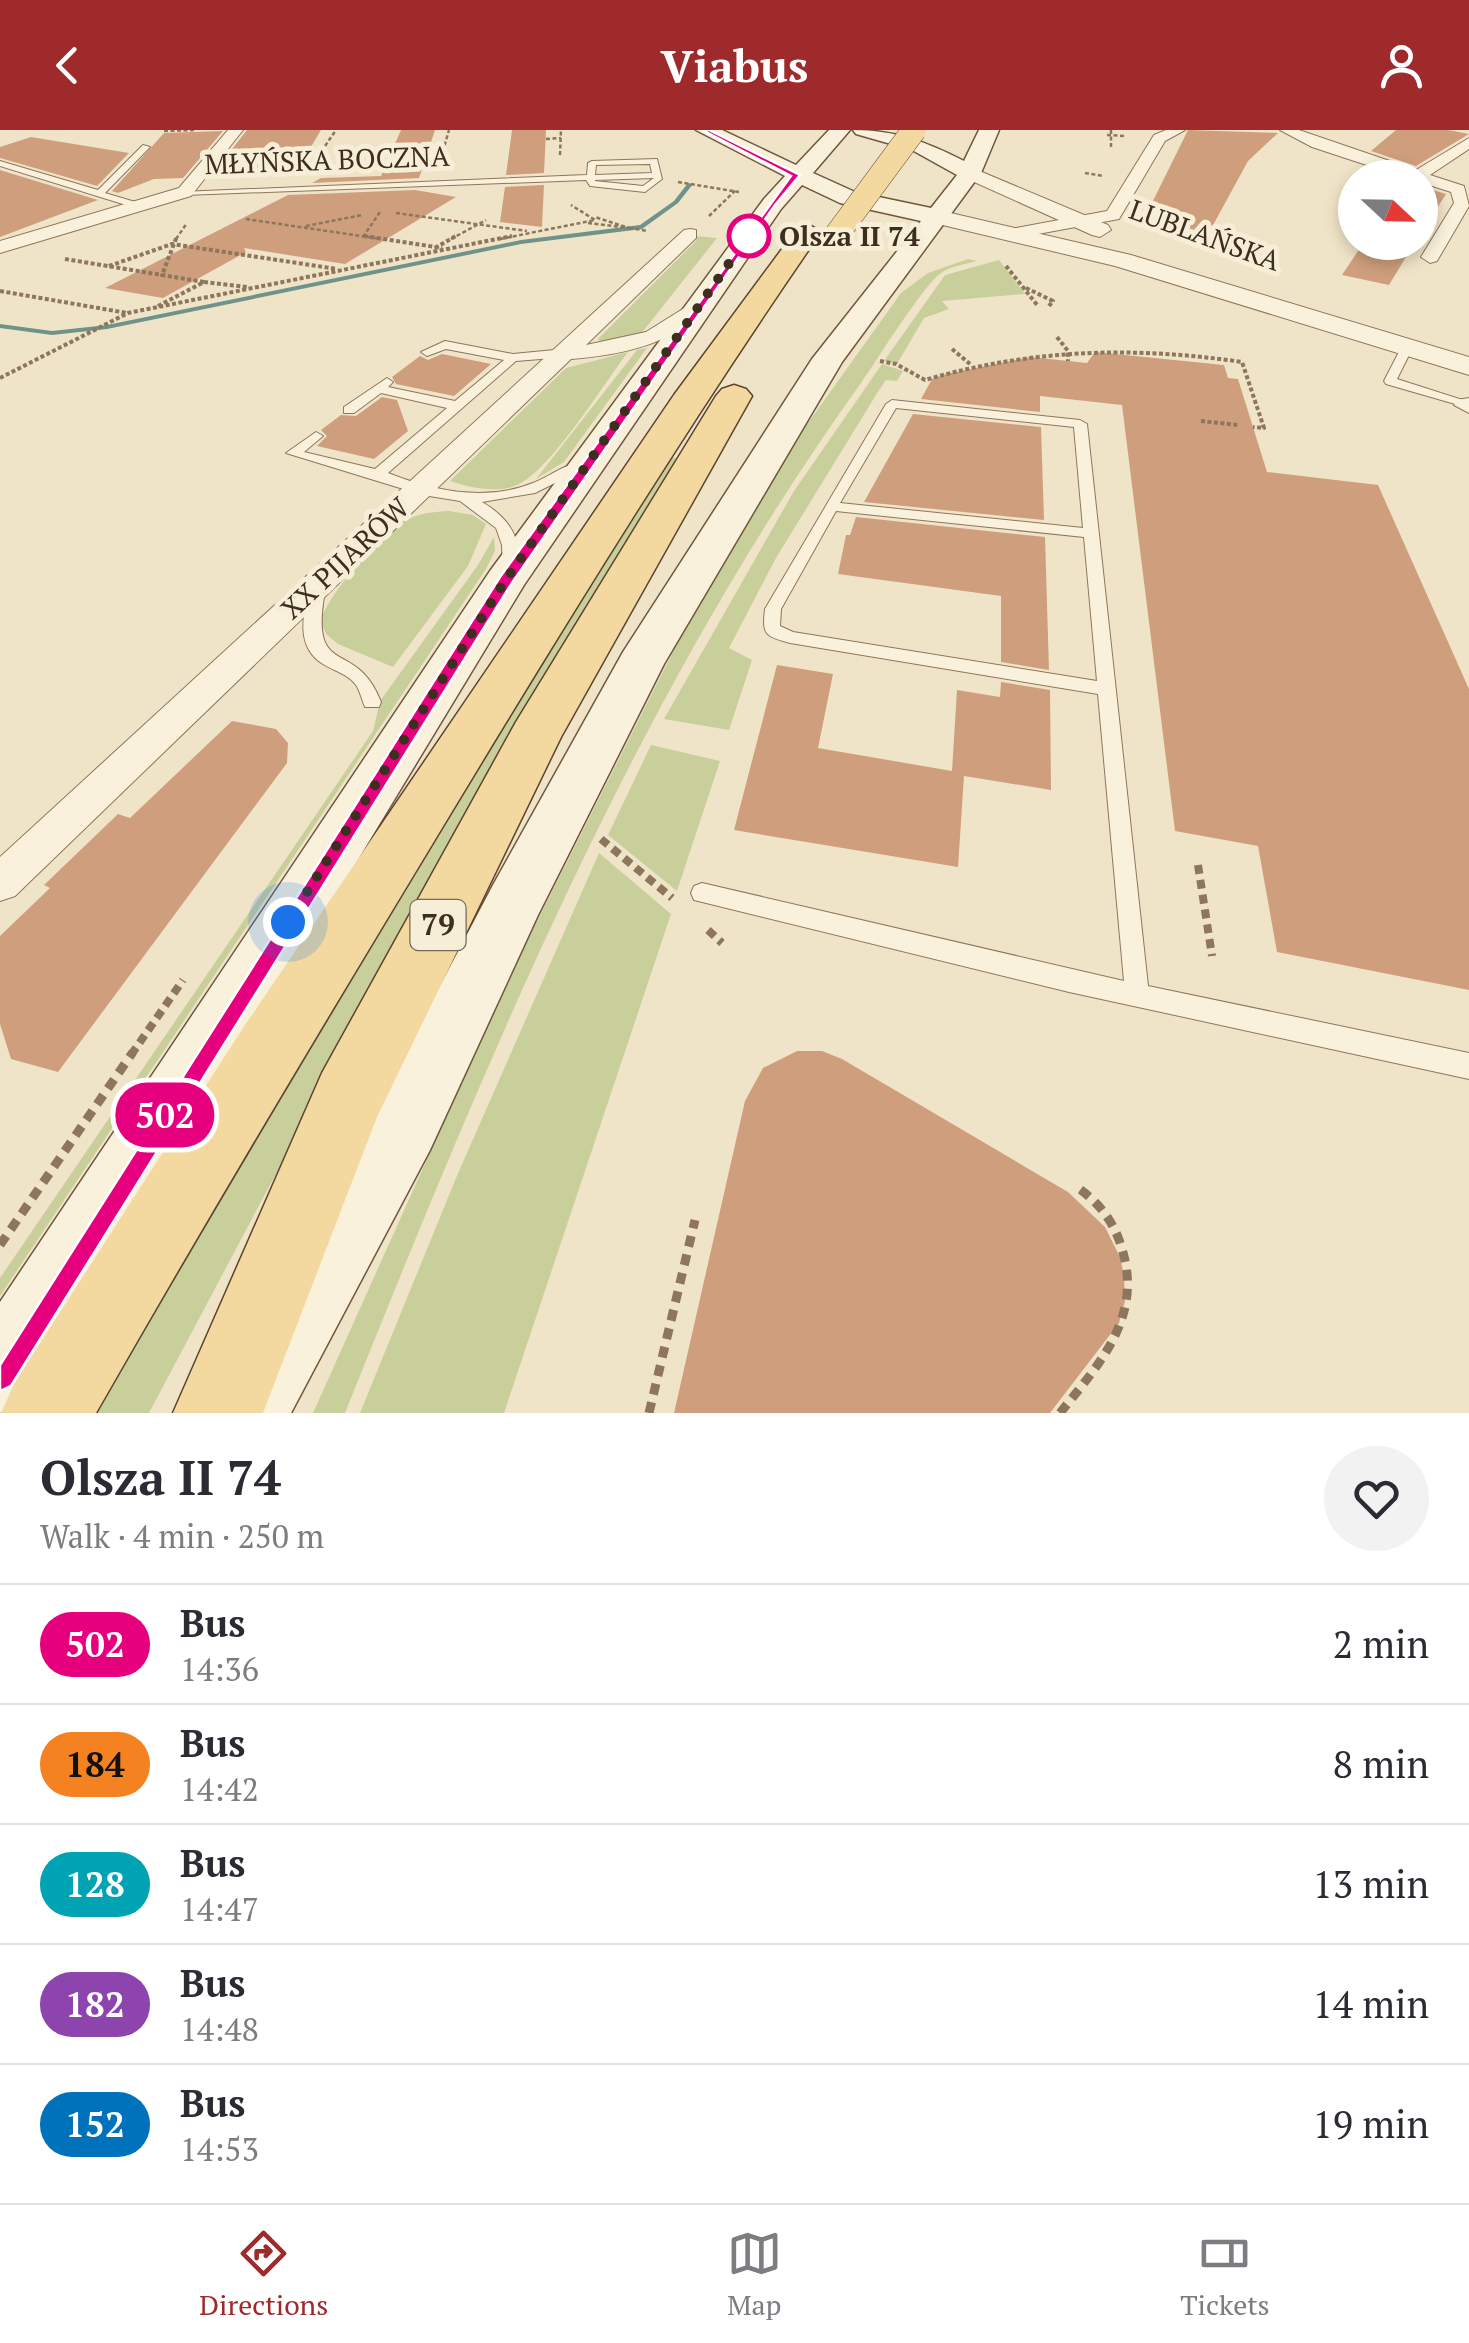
<!DOCTYPE html>
<meta charset="utf-8">
<style>
body{margin:0;font-family:"PT Serif",serif;background:#f2f2f3;color:#2b2b33;height:100vh;display:flex;flex-direction:column;font-size:38px;white-space:nowrap}
*{box-sizing:border-box;margin:0}
p{font-size:32px;color:#7c7c81}
.icon{flex:none;width:55px;height:55px;fill:none;stroke:currentColor;stroke-width:2;stroke-linecap:round;stroke-linejoin:round}
.map{position:relative;height:1283px;overflow:hidden}
.side{display:flex;flex-direction:column;background:#fff;flex:1}
.side>*{flex:none}
.badge{padding:0 20px;border-radius:32px;font-size:35px;line-height:65px}
.needle{width:65px;rotate:112deg}
.buttons{position:absolute;left:1338px;top:30px;display:grid;gap:20px}
.buttons a{display:grid;place-items:center;width:100px;height:100px;border-radius:50%;background:#fff;box-shadow:0 5px 15px #0003;font-size:50px}
.you{position:absolute;width:50px;height:50px;margin:-25px;border:8px solid #fff;border-radius:50%;background:#1a73e8;box-shadow:0 0 0 15px #1a73e833}
.map>.badge{position:absolute;translate:-50% -50%;box-shadow:0 0 0 5px #fff}
.round{display:grid;place-items:center;flex:none;width:105px;height:105px;border-radius:52px;background:#f2f2f3}
.head{display:flex;align-items:center;justify-content:space-between;height:170px;padding:0 40px}
h1{font-size:48px;font-weight:600;line-height:75px}
ul{padding:0;list-style:none}
li{display:flex;align-items:center;gap:30px;height:120px;padding:0 40px;border-top:2px solid #e1e1e2}
li div{flex:1}
li b{display:block;font-size:38px}
li em{font-style:normal}
li .badge{min-width:110px;font-weight:700;text-align:center}
header{display:flex;justify-content:space-between;align-items:center;height:130px;padding:0 40px;background:#9e2a2b;color:#fff;font-size:45px;font-weight:600}
.tabs{display:flex;justify-content:space-around;align-items:center;height:140px;border-top:2px solid #e1e1e2;background:#fff;font-size:28px;color:#7c7c81}
.tabs a{display:grid;justify-items:center;gap:5px}
.tabs .on{color:#9e2a2b}
.map>svg:first-child{display:block}
.green{fill:#c9cf9b}
.lines{fill:none;stroke-linecap:round;stroke-linejoin:round}
.stream{fill:#6f938a;fill-rule:evenodd}
.building{fill:#cf9f7d}
.service-casing{stroke:#8d765c;stroke-width:2}
.minor-casing{stroke:#8d765c;stroke-width:2}
.tertiary-casing{stroke:#8d765c;stroke-width:2}
.secondary-casing{stroke:#6f573f;stroke-width:3}
.primary-casing{stroke:#5b4430;stroke-width:3}
.path-far3{stroke:#8d765c;stroke-width:2.5;stroke-dasharray:4 2.5;stroke-linecap:butt}
.path-far2{stroke:#8d765c;stroke-width:4;stroke-dasharray:4 2.5;stroke-linecap:butt}
.path-far1{stroke:#8d765c;stroke-width:8;stroke-dasharray:9 6;stroke-linecap:butt}
.path{stroke:#8d765c;stroke-width:9;stroke-dasharray:11 8;stroke-linecap:butt}
.service{fill:#faf1dc;fill-rule:evenodd}
.minor{fill:#faf1dc;fill-rule:evenodd}
.tertiary{fill:#faf1dc;fill-rule:evenodd}
.secondary{fill:#faf1dc;fill-rule:evenodd}
.primary{fill:#f3d9a0;fill-rule:evenodd}
.primary-bridge-casing{stroke:#5b4430;stroke-width:25;stroke-linecap:butt}
.primary-bridge{stroke:#f3d9a0;stroke-width:24}
.line{fill:#e6007e;stroke:#fff;stroke-width:2.5}
.walk{stroke:#3d2e20;stroke-width:10;stroke-dasharray:0 18}
.stop-dot{fill:#fff;stroke:#e6007e;stroke-width:5}
.labels{text-anchor:middle;stroke-width:10;stroke-linejoin:round;paint-order:stroke}
.far-street-label{font-size:28px;fill:#3d2e20;stroke:#f7eed8}
.far-stop-label{font-size:28px;font-weight:bold;fill:#3d2e20;stroke:#f7eed8;text-anchor:start}
.shield{fill:#f7eed8;stroke:#756857;stroke-width:2.5}
.shield-label{font-size:30px;font-weight:bold;fill:#3d2e20}
</style>
<header><svg class="icon" aria-label="back" viewBox="0 0 24 24"><path d="M15 5l-7 7 7 7"/></svg>Viabus<svg class="icon" aria-label="person" viewBox="0 0 24 24"><circle cx="12" cy="8" r="4"/><path d="M4 21q1-7 8-7t8 7"/></svg></header>
<div class="map">
<svg width="1469" height="1283" viewBox="0 0 1469 1283">
<rect width="100%" height="100%" fill="#f0e4c8"/>
<!-- green -->
<g class="green">
<polygon points="695,106 717,108 640,205 601,212 598,209 697,110"/>
<path d="M968 129 977 131C966 134 951 136 941 143 922 157 878 229 861 253 636 566 488 927 345 1283H313L508 849 687 494 793 314 901 163 928 143Z"/>
<polygon points="999,130 1025,164 942,171 949,179 924,188 897,234 884,231 945,145"/>
<polygon points="647,218 564,332 536,349 637,220"/>
<path d="M628 222C603 255 552 338 519 354 500 364 469 358 450 351L566 238Z"/>
<polygon points="882,234 903,241 897,251 886,250 876,265 776,428 729,518 752,530 729,600 664,589 794,361"/>
<polygon points="670,327 679,329 357,891 149,1283 89,1283 472,644"/>
<path d="M449 381 473 385 486 394 468 436 393 537 338 514 326 504 321 492C325 465 385 403 409 389 422 382 435 382 449 381Z"/>
<polygon points="494,407 495,421 486,439 0,1166 0,1148 373,601 380,571 478,435"/>
<polygon points="651,615 720,631 677,761 608,705"/>
<polygon points="599,723 671,784 504,1283 360,1283 456,1048"/>
</g>
<g class="lines">
<!-- stream -->
<polygon class="stream" points="688,53 693,54 678,73 642,99 521,114 107,199 52,205 0,198 0,194 52,201 107,195 521,110 640,95 674,71"/>
</g>
<!-- building -->
<g class="building">
<polygon points="247,0 321,0 296,42 211,46"/>
<polygon points="401,0 435,0 419,48 312,53 321,48 381,46"/>
<polygon points="512,0 546,0 544,43 506,45"/>
<polygon points="1188,0 1278,3 1248,31 1206,108 1146,85"/>
<polygon points="1396,0 1448,0 1469,4 1416,36 1371,21"/>
<polygon points="223,1 183,48 154,49 118,63 112,61 164,3"/>
<polygon points="31,7 129,23 97,56 0,28 0,17"/>
<polygon points="0,40 98,70 0,107"/>
<polygon points="544,55 542,97 500,92 505,57"/>
<polygon points="1420,56 1446,64 1420,105"/>
<polygon points="415,60 456,67 345,134 244,118 246,122 163,168 105,158 288,65"/>
<polygon points="1364,112 1415,112 1389,155 1342,145"/>
<polygon points="1095,222 1224,235 1228,248 1238,249 1267,342 1378,355 1469,559 1469,860 1277,822 1258,716 1175,701 1122,275 1040,266 1040,282 921,269 932,249 946,244 1031,227 1087,233"/>
<polygon points="442,224 491,234 454,266 396,254 392,247 420,226 428,230"/>
<polygon points="382,267 397,270 408,301 374,329 317,316 327,306 321,300 341,285 356,286"/>
<polygon points="913,284 1041,297 1044,390 864,372"/>
<polygon points="856,387 1045,407 1049,540 1001,532 1001,466 838,444 846,405 850,405"/>
<polygon points="777,535 833,544 818,618 952,641 957,560 1000,567 1001,552 1050,560 1051,660 964,646 958,737 734,700"/>
<polygon points="232,591 276,599 288,613 287,633 58,942 11,929 0,894 0,806 50,758 44,755 118,684 130,688"/>
<polygon points="797,921 822,921 842,929 1068,1062 1105,1097 1120,1127 1124,1146 1125,1171 1119,1193 1050,1283 674,1283 745,971 763,938"/>
</g>
<g class="lines">
<!-- service casing -->
<g class="service-casing">
<g id="service">
<polygon points="143,15 150,17 105,63 142,74 139,79 0,36 0,31 98,60"/>
<path d="M657 29 662 49 645 62 590 56 586 50 185 65 181 62 587 45 588 33 592 31ZM650 34 652 43 595 45 596 35ZM654 48 643 56 595 51V50Z"/>
<path d="M445 211 513 224 565 219 571 223 565 227 516 231 388 343C433 361 486 372 533 353 549 347 567 332 583 333V339L535 363 482 372C508 387 526 411 515 443H503L502 415 496 398 460 371 423 365 286 323 316 302 323 306 304 322 375 339 447 278 381 263 354 283H344V277L387 248 393 252 388 257 455 271 504 230 446 219 427 226 421 222Z"/>
<polygon points="1402,216 1412,219 1397,249 1469,272 1469,278 1386,254 1384,251"/>
<path d="M892 270 1080 290 1087 294 1148 856 1469 923V949L1069 862 694 770 691 763 694 756 702 753 1124 851 1098 564 790 513C765 506 762 505 765 479L886 274ZM896 278 1074 297 1083 398 840 373ZM836 381 1084 407 1097 551 793 502 780 496 781 479Z"/>
<path d="M318 450 326 455C307 554 355 504 381 572L379 577H365C362 570 360 561 356 555 348 544 334 541 323 534 294 516 304 482 310 455Z"/>
</g>
</g>
<!-- minor casing -->
<g class="minor-casing">
<g id="minor">
<polygon points="228,0 243,0 191,66 0,123 0,111 179,58"/>
<polygon points="1166,0 1185,0 1165,11 1119,89 1016,108 1007,103 1016,98 1107,81 1154,5"/>
<polygon points="1280,0 1299,0 1416,40 1469,8 1469,19 1430,45 1464,56 1469,76 1437,131 1430,133 1421,127 1454,73 1451,62 1420,52 1420,48 1406,48 1312,17"/>
<path d="M690 99 696 100V108L586 215 646 202 694 172H708L711 176 708 180C668 215 622 225 571 229L15 766 0 771V727L684 100Z"/>
<polygon points="1469,268 1469,283 1454,275 1457,270"/>
</g>
</g>
<!-- tertiary casing -->
<g class="tertiary-casing">
<g id="tertiary">
<polygon points="970,37 1108,95 1111,100 1100,107 1092,105 963,47 960,43"/>
<polygon points="938,80 1131,125 1469,227 1469,245 1115,136 930,92 927,87"/>
</g>
</g>
<!-- secondary casing -->
<g class="secondary-casing">
<path id="secondary" d="M696 0H722L796 35 829 0H850L813 43 855 62 931 78 957 45 912 20 856 4 853 0C895 0 927 12 964 31L979 0H999L981 43 842 232 664 534 538 785 430 1020 291 1283H203L215 1253 380 970 493 755 623 522 812 229 921 91 840 73 802 55 781 79 524 455 29 1274 0 1283V1172L490 441 764 69 785 46Z"/>
</g>
<!-- primary casing -->
<g class="primary-casing">
<g id="primary">
<path d="M808 94 821 102C686 297 562 499 439 703 323 895 207 1088 96 1283H1L15 1252 243 898 674 265 799 96Z"/>
<polygon points="734,255 746,259 752,266 561,607 377,987 263,1283 173,1283 322,943 516,592 716,266 722,259"/>
</g>
</g>
<!-- path-far3 -->
<g class="path-far3">
<polyline points="1111,0 1111,19"/>
<polyline points="164,1 196,0"/>
<polyline points="1107,5 1125,6"/>
<polyline points="546,9 561,8"/>
<polyline points="560,25 561,0"/>
<polyline points="441,28 449,0"/>
<polyline points="314,32 336,0"/>
<polyline points="1085,43 1104,46"/>
<polyline points="678,52 739,62"/>
<polyline points="396,83 527,101"/>
<polyline points="709,86 736,60"/>
<polyline points="246,89 381,109"/>
<polyline points="588,93 629,98 595,87"/>
<polyline points="306,96 362,85"/>
<polyline points="629,98 648,101"/>
<polyline points="363,107 380,82"/>
<polyline points="176,109 187,93"/>
<polyline points="451,109 486,90"/>
<polyline points="500,109 595,90 571,75"/>
</g>
<!-- path-far2 -->
<g class="path-far2">
<polyline points="364,106 442,118"/>
<polyline points="435,118 456,106"/>
<polyline points="65,129 162,145"/>
<polyline points="109,136 172,114 337,139"/>
<polyline points="1006,136 1038,176"/>
<polyline points="204,152 247,157"/>
<polyline points="1026,158 1053,171 1049,176"/>
<polyline points="0,161 127,183"/>
<polyline points="158,176 204,152 162,145 177,106"/>
<polyline points="1057,207 1068,221 1068,231"/>
<polyline points="952,219 970,234"/>
<path d="M880 231 896 234 925 250C1031 219 1133 216 1242 232L1264 298 1253 297"/>
<polyline points="0,248 128,183 512,106"/>
<polyline points="1201,291 1238,295"/>
</g>
<!-- path-far1 -->
<g class="path-far1">
<polyline points="601,709 672,768"/>
<polyline points="1198,735 1212,826"/>
<polyline points="708,800 722,813"/>
<polyline points="131,925 183,850"/>
</g>
<!-- path -->
<g class="path">
<polyline points="0,1115 133,922"/>
<polyline points="649,1283 695,1090"/>
<path d="M1060 1283C1100 1233 1143 1187 1122 1119 1115 1094 1100 1073 1078 1058"/>
</g>
<!-- service -->
<use href="#service" class="service"/>
<!-- minor -->
<use href="#minor" class="minor"/>
<!-- tertiary -->
<use href="#tertiary" class="tertiary"/>
<!-- secondary -->
<use href="#secondary" class="secondary"/>
<!-- primary -->
<use href="#primary" class="primary"/>
<!-- primary-bridge casing -->
<g class="primary-bridge-casing">
<polyline id="primary-bridge" points="835,107 914,0"/>
</g>
<!-- primary-bridge -->
<use href="#primary-bridge" class="primary-bridge"/>
</g>
<!-- line -->
<polygon class="line" points="702,0 709,0 800,45 775,75 512,453 11,1256 0,1261 0,1235 500,447 791,46"/>
<g class="lines">
<!-- walk -->
<polyline class="walk" points="288,792 505,451 754,98 749,106"/>
</g>
<!-- markers -->
<circle class="stop-dot" cx="749" cy="106" r="20"/>
<g class="labels">
<!-- far-street labels -->
<g class="far-street-label">
<text transform="translate(327 30) rotate(-2)" y="10">MŁYŃSKA BOCZNA</text>
<text transform="translate(1205 105) rotate(20)" y="10">LUBLAŃSKA</text>
<text transform="translate(345 428) rotate(-43)" y="10">XX PIJARÓW</text>
</g>
<!-- far-stop labels -->
<g class="far-stop-label">
<text x="779" y="116">Olsza II 74</text>
</g>
<!-- shield labels -->
<rect class="shield" x="410.5" y="770" width="55" height="50" rx="8"/>
<g class="shield-label">
<text x="438" y="805">79</text>
</g>
</g>
</svg>
<div class="buttons">
<a><svg class="needle" viewBox="-14 -14 28 28"><path d="M0-13l5 13h-10z" fill="#e53935"/><path d="M0 13l5-13h-10z" fill="#7c7c81"/></svg></a>
</div>
<div class="you" style="left:288px;top:792px"></div>
<b class="badge" style="left:165px;top:985px;background:#e6007e;color:#fff">502</b>
</div>
<section class="side">
<div class="head"><div><h1>Olsza II 74</h1><p>Walk · 4 min · 250 m</p></div><a class="round"><svg class="icon" aria-label="heart" viewBox="0 0 24 24"><path d="M12 20l-8-8c-3-5 5-10 8-4 3-6 11-1 8 4z"/></svg></a></div>
<ul>
<li><span class="badge" style="background:#e6007e;color:#fff">502</span><div><b>Bus</b><p>14:36</p></div><em>2 min</em></li>
<li><span class="badge" style="background:#f58220;color:#111">184</span><div><b>Bus</b><p>14:42</p></div><em>8 min</em></li>
<li><span class="badge" style="background:#00a3b4;color:#fff">128</span><div><b>Bus</b><p>14:47</p></div><em>13 min</em></li>
<li><span class="badge" style="background:#8e44ad;color:#fff">182</span><div><b>Bus</b><p>14:48</p></div><em>14 min</em></li>
<li><span class="badge" style="background:#0072bc;color:#fff">152</span><div><b>Bus</b><p>14:53</p></div><em>19 min</em></li>
</ul>
</section>
<nav class="tabs">
<a class="on"><svg class="icon" aria-label="directions" viewBox="0 0 24 24"><path d="M12 3l9 9-9 9-9-9zM9 14v-3h6M13 9l2 2-2 2"/></svg>Directions</a>
<a><svg class="icon" aria-label="map" viewBox="0 0 24 24"><path d="M3 6l6-2 6 2 6-2v14l-6 2-6-2-6 2zM9 4v14M15 6v14"/></svg>Map</a>
<a><svg class="icon" aria-label="tickets" viewBox="0 0 24 24"><path d="M3 7h18v10H3zM15 7v10"/></svg>Tickets</a>
</nav>
